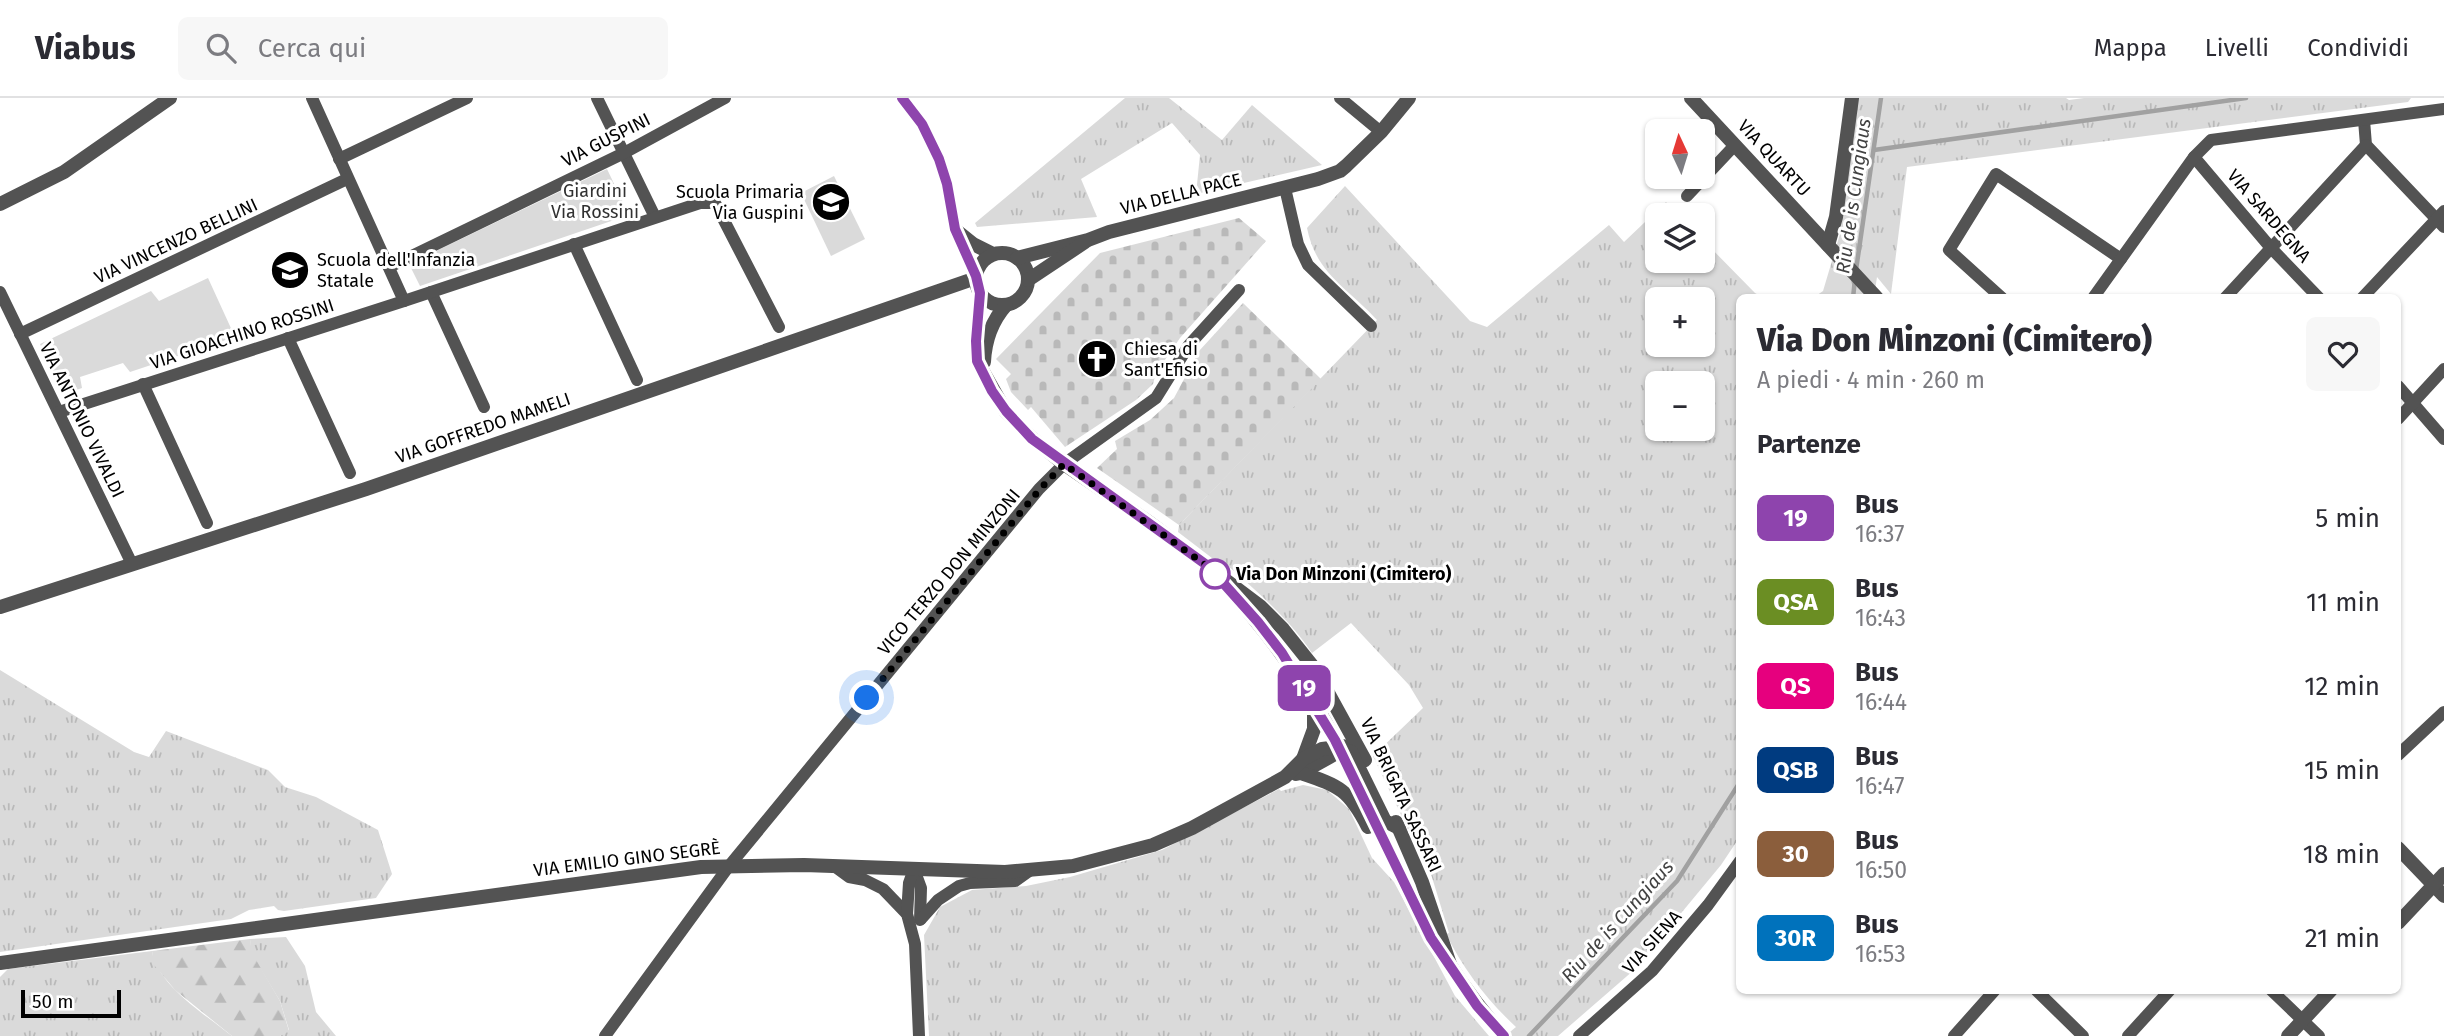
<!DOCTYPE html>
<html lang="it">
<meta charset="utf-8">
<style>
body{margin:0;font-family:"Fira Sans",sans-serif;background:#f7f7f7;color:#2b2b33;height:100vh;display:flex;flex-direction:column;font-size:26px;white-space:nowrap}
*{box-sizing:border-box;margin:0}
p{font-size:23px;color:#7c7c81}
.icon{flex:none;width:38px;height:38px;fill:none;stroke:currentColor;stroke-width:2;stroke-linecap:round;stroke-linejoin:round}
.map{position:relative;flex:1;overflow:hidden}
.drawer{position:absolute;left:1736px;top:196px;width:665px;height:700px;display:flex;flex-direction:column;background:#fff;border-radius:10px;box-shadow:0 2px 5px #0004}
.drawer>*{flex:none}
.badge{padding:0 14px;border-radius:10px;font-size:24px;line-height:46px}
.needle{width:46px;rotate:356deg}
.tools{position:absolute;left:1645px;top:21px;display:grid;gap:14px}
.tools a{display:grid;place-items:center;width:70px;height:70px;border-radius:10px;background:#fff;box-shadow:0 2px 5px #0004;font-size:35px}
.scale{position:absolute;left:21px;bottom:18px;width:100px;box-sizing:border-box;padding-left:7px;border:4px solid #000;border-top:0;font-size:19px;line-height:24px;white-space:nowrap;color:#000;-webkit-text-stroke:5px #fff;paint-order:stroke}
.you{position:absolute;width:35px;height:35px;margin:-18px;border:5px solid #fff;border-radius:50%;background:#1a73e8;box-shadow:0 0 0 10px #1a73e833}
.map>.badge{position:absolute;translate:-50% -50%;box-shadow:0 0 0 4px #fff}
h2{padding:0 21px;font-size:26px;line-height:63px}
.round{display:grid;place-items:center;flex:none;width:74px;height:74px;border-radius:10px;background:#f7f7f7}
.head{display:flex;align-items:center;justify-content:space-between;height:119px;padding:0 21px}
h1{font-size:33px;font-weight:800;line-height:52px}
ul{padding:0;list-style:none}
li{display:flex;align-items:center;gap:21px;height:84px;padding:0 21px}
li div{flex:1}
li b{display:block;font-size:26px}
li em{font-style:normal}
li .badge{min-width:77px;font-weight:700;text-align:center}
header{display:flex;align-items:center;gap:42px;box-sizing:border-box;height:98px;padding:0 35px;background:#fff;border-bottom:2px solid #e1e1e2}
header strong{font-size:33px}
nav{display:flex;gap:38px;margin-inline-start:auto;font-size:24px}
.search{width:490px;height:63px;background:#f7f7f7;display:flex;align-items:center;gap:18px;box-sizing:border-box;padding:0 24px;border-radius:10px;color:#7c7c81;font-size:26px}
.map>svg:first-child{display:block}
.grass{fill:url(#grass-tufts);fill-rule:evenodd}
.forest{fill:url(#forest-firs)}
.cemetery{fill:url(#cemetery-stones)}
.green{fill:#dadada}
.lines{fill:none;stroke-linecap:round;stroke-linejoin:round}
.stream{stroke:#a1a1a1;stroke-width:4.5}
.minor{stroke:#535353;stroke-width:12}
.tertiary{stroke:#535353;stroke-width:14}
.line-casing{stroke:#fff;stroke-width:16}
.line{stroke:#8e44ad;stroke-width:10}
.walk{stroke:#000;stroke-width:7;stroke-dasharray:0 12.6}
.stop-dot{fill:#fff;stroke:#8e44ad;stroke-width:3.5}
.labels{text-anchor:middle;stroke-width:6;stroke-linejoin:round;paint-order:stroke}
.street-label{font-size:18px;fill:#000;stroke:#fff}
.park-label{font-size:18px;fill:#313131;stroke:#fff}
.poi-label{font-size:18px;fill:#000;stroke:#fff;text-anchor:start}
.stop-label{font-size:18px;font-weight:bold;fill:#000;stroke:#fff;text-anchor:start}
.water-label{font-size:19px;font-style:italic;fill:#424242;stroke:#fff}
</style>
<header>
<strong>Viabus</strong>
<div class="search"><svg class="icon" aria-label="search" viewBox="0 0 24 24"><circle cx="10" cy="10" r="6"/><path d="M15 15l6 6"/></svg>Cerca qui</div>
<nav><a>Mappa</a><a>Livelli</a><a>Condividi</a></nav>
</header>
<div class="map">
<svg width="2444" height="938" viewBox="0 0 2444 938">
<defs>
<pattern id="grass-tufts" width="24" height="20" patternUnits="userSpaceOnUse" patternTransform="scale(1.75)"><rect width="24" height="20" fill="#dadada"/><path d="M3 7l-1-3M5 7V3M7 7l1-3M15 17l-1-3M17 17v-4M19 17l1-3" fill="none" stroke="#b9b9b9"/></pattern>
<pattern id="forest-firs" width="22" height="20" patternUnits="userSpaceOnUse" patternTransform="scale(1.75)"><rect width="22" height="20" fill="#dadada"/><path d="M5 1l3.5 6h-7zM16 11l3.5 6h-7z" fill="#b9b9b9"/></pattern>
<pattern id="cemetery-stones" width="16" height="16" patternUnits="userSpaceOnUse" patternTransform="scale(1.75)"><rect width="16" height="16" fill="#dadada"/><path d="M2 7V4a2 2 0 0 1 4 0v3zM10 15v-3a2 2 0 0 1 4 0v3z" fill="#b9b9b9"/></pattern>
</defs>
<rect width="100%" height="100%" fill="#fff"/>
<!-- grass -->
<g class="grass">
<polygon points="1125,0 1169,0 1222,42 1252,7 1322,67 1196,96 1200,57 1172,25 1081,81 1097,119 977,129 975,125"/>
<polygon points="1857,0 2066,0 2069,2 2084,0 2411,0 2408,4 1907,69 1891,196 1877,179 1874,199 1813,200 1823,193 1840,136"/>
<path d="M1345 88 1470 223 1487 229 1609 127 1624 144 1666 104 1678 117H1657V163H1703V142L1755 195 1762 199 1740 200 1739 740 1721 767 1634 872 1558 938H1505L1516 929C1486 901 1464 872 1446 836L1449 835 1427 763 1413 742 1373 658 1423 610 1409 587 1351 525 1312 555C1289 521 1259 495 1228 468L1225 470 1178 434 1179 427 1377 222C1348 190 1316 176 1307 130ZM1657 201H1703V247H1657ZM1657 285H1703V331H1657Z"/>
<polygon points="0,572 134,654 149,659 166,633 268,672 285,689 316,699 378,732 392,776 376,800 284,813 278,812 274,808 249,812 231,821 0,854"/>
<polygon points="1303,687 1327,692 1349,711 1372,760 1394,784 1455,898 1489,938 929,938 924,837 940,809 972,792 1026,788 1070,779 1162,752 1279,691 1281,693"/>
<polygon points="286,839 305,868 316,914 336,938 280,938 289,932 280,903 251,855 250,841"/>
<path d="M152 853C157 887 206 917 232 938H0V879L8 871Z"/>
</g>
<!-- forest -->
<polygon class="forest" points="250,841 252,855 280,903 289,933 280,938 232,938 175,892 154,867 152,853"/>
<!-- cemetery -->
<g class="cemetery">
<polygon points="1239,120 1266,143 1180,240 1156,275 1153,286 1136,302 1065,349 1031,309 1028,312 1011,294 1006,281 1011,276 996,261 1100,155"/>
<polygon points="1243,205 1321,281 1179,427 1097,370 1117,351 1115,343 1150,322 1174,300 1199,253"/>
</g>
<!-- green -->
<g class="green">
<polygon points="607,71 629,117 420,188 409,166"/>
<polygon points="834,78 865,141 831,158 801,95"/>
<polygon points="208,180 235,239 130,274 123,265 80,279 82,290 64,296 40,246 151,193 159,203"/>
</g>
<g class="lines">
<!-- stream -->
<g class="stream">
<polyline points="1874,52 2246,0"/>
<polyline points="1856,172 1881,0"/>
<polyline points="1853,200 1855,181"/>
<polyline points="1529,938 1677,783 1740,684"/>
</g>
<!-- minor -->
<g class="minor">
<polyline points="312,0 404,203"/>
<polyline points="597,0 655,119"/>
<polyline points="1340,0 1381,34"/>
<polyline points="2364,22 2366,47 2444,129"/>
<polyline points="2194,59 2271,150 2319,200"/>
<polyline points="339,61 467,0"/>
<polyline points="1285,90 1298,146 1308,167 1371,228"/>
<polyline points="1687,98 1735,47"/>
<polyline points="574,146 637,282"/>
<polyline points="389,169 624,55 725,0"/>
<polyline points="0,194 132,466"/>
<polyline points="431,194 484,309"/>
<polyline points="2002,200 1949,152 1996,76 2121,161"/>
<polyline points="2093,200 2194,59 2211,42 2444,11"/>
<polyline points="2225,200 2366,47"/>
<polyline points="2362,200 2444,113"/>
<polyline points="20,236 347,81"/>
<polyline points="288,240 350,375"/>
<polyline points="143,286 207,425"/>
<polyline points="2398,288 2444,341"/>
<polyline points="59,314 404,203 700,105 715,105 779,229"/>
<polyline points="2398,321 2444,271"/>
<polyline points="2398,657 2444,614"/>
<polyline points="834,768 849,779 865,782 883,791 907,816 915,846 919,938"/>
<polyline points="914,771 921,790 920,822"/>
<polyline points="907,816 909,785 914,771"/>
<polyline points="921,821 938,802 959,788 970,785 1015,783 1029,773"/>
<polyline points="2036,892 2083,938"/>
<polyline points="2271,892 2319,938"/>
<polyline points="605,938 729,768 1039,391 1064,366 1156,300 1189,247 1239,192"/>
<polyline points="1579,938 1652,873 1708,807 1740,763"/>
<polyline points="1954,938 1995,892"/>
<polyline points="2128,938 2170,892"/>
</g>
<!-- tertiary -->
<g class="tertiary">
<polyline points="902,0 922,26 939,61 947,86 955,131 976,178"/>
<polyline points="1691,0 1877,200"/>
<polyline points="0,106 64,74 170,0"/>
<polyline points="958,134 973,146 993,156"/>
<polyline points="1828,147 1836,119 1852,0"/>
<circle cx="1002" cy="181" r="26"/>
<polyline points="1017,160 1088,142 1109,134 1318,81 1340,73 1346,68 1381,34 1409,0"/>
<polyline points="1028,182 1085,144"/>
<polyline points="980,195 976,243 977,263 1006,314 1033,341 1064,366 1150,425 1260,508 1283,531 1315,571 1365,662"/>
<path d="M984 264C985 242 991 224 1006 207"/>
<path d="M1227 489C1272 539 1312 595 1342 656"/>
<polyline points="0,509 366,391 976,180"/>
<polyline points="1303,661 1314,631 1314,607"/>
<polyline points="1301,675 1335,656 1343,648"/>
<path d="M1296 676 1301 675C1340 688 1349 692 1368 729"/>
<path d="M1369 712C1409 796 1441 868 1504 938"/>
<polyline points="1396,724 1422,784 1452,872"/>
<polyline points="2398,750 2444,798"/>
<polyline points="2398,825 2444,776"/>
<polyline points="0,865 701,769 804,767 1005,774 1073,768 1153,747 1192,730 1285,679 1303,661 1322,651 1330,650 1351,654 1385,723 1399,730"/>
<polyline points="2288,938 2331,892"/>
</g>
</g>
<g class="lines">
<!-- line casing -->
<g class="line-casing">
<polyline id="line" points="902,0 922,26 939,61 947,86 955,131 976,178 980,195 976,243 977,263 992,293 1006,313 1032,341 1208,468 1258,524 1282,555 1335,642 1431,840 1477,908 1504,938"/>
</g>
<!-- line -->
<use href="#line" class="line"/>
<!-- walk -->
<polyline class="walk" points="867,600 1040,391 1064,366 1224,480 1215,476"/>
</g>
<!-- icons -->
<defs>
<g id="school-disc" transform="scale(2.0125)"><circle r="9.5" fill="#000" stroke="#fff"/><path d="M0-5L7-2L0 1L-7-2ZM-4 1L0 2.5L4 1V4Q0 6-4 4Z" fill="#fff"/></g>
<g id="church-disc" transform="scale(2.0125)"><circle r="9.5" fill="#000" stroke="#fff"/><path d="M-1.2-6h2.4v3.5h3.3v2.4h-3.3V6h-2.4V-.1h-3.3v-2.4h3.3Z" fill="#fff"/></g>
</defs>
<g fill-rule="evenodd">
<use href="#school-disc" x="831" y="104"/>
<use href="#school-disc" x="290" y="172"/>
<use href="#church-disc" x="1097" y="261"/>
</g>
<!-- markers -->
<circle class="stop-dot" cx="1215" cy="476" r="14"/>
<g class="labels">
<!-- street labels -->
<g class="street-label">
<text transform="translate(606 42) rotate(-27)" y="6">VIA GUSPINI</text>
<text transform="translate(1774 60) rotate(47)" y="6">VIA QUARTU</text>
<text transform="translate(1181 96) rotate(-14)" y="6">VIA DELLA PACE</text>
<text transform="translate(2269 118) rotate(49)" y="6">VIA SARDEGNA</text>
<text transform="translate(176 143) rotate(-25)" y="6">VIA VINCENZO BELLINI</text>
<text transform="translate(242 236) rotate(-18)" y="6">VIA GIOACHINO ROSSINI</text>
<text transform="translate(82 322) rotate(64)" y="6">VIA ANTONIO VIVALDI</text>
<text transform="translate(483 330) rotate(-19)" y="6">VIA GOFFREDO MAMELI</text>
<text transform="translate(949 474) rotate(-50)" y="6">VICO TERZO DON MINZONI</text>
<text transform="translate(1401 697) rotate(65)" y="6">VIA BRIGATA SASSARI</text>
<text transform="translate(627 761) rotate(-7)" y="6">VIA EMILIO GINO SEGRÈ</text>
<text transform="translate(1652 844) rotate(-48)" y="6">VIA SIENA</text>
</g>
<!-- park labels -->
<g class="park-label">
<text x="595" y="99">Giardini<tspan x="595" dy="21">Via Rossini</tspan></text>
</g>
<!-- poi labels -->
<g class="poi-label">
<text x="804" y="100" text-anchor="end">Scuola Primaria<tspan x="804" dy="21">Via Guspini</tspan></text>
<text x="317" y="168">Scuola dell'Infanzia<tspan x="317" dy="21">Statale</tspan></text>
<text x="1124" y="257">Chiesa di<tspan x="1124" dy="21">Sant'Efisio</tspan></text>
</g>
<!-- stop labels -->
<g class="stop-label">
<text x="1236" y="482">Via Don Minzoni (Cimitero)</text>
</g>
<!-- water labels -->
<g class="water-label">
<text transform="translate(1853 98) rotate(-82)" y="7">Riu de is Cungiaus</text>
<text transform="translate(1617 823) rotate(-48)" y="7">Riu de is Cungiaus</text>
</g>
</g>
</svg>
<div class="tools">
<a><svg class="needle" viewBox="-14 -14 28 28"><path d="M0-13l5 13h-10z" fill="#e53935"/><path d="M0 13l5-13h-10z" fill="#7c7c81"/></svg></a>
<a><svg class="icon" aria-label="layers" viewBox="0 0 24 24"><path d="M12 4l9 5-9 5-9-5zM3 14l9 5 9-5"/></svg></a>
<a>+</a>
<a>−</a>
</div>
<div class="scale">50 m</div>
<div class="you" style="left:867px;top:600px"></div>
<b class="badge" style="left:1304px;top:590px;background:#8e44ad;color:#fff">19</b>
<section class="drawer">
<div class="head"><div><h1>Via Don Minzoni (Cimitero)</h1><p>A piedi · 4 min · 260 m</p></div><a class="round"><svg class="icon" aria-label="heart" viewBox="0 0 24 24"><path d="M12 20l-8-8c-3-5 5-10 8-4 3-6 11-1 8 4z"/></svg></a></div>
<h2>Partenze</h2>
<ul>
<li><span class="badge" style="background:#8e44ad;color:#fff">19</span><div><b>Bus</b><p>16:37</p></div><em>5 min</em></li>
<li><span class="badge" style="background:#6b8e23;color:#fff">QSA</span><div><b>Bus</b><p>16:43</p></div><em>11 min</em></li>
<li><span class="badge" style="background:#e6007e;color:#fff">QS</span><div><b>Bus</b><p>16:44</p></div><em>12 min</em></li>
<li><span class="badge" style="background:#003b80;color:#fff">QSB</span><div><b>Bus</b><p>16:47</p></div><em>15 min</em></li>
<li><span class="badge" style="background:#8b5e3c;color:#fff">30</span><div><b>Bus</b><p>16:50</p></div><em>18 min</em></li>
<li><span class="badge" style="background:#0072bc;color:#fff">30R</span><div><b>Bus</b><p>16:53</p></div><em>21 min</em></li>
</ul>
</section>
</div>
